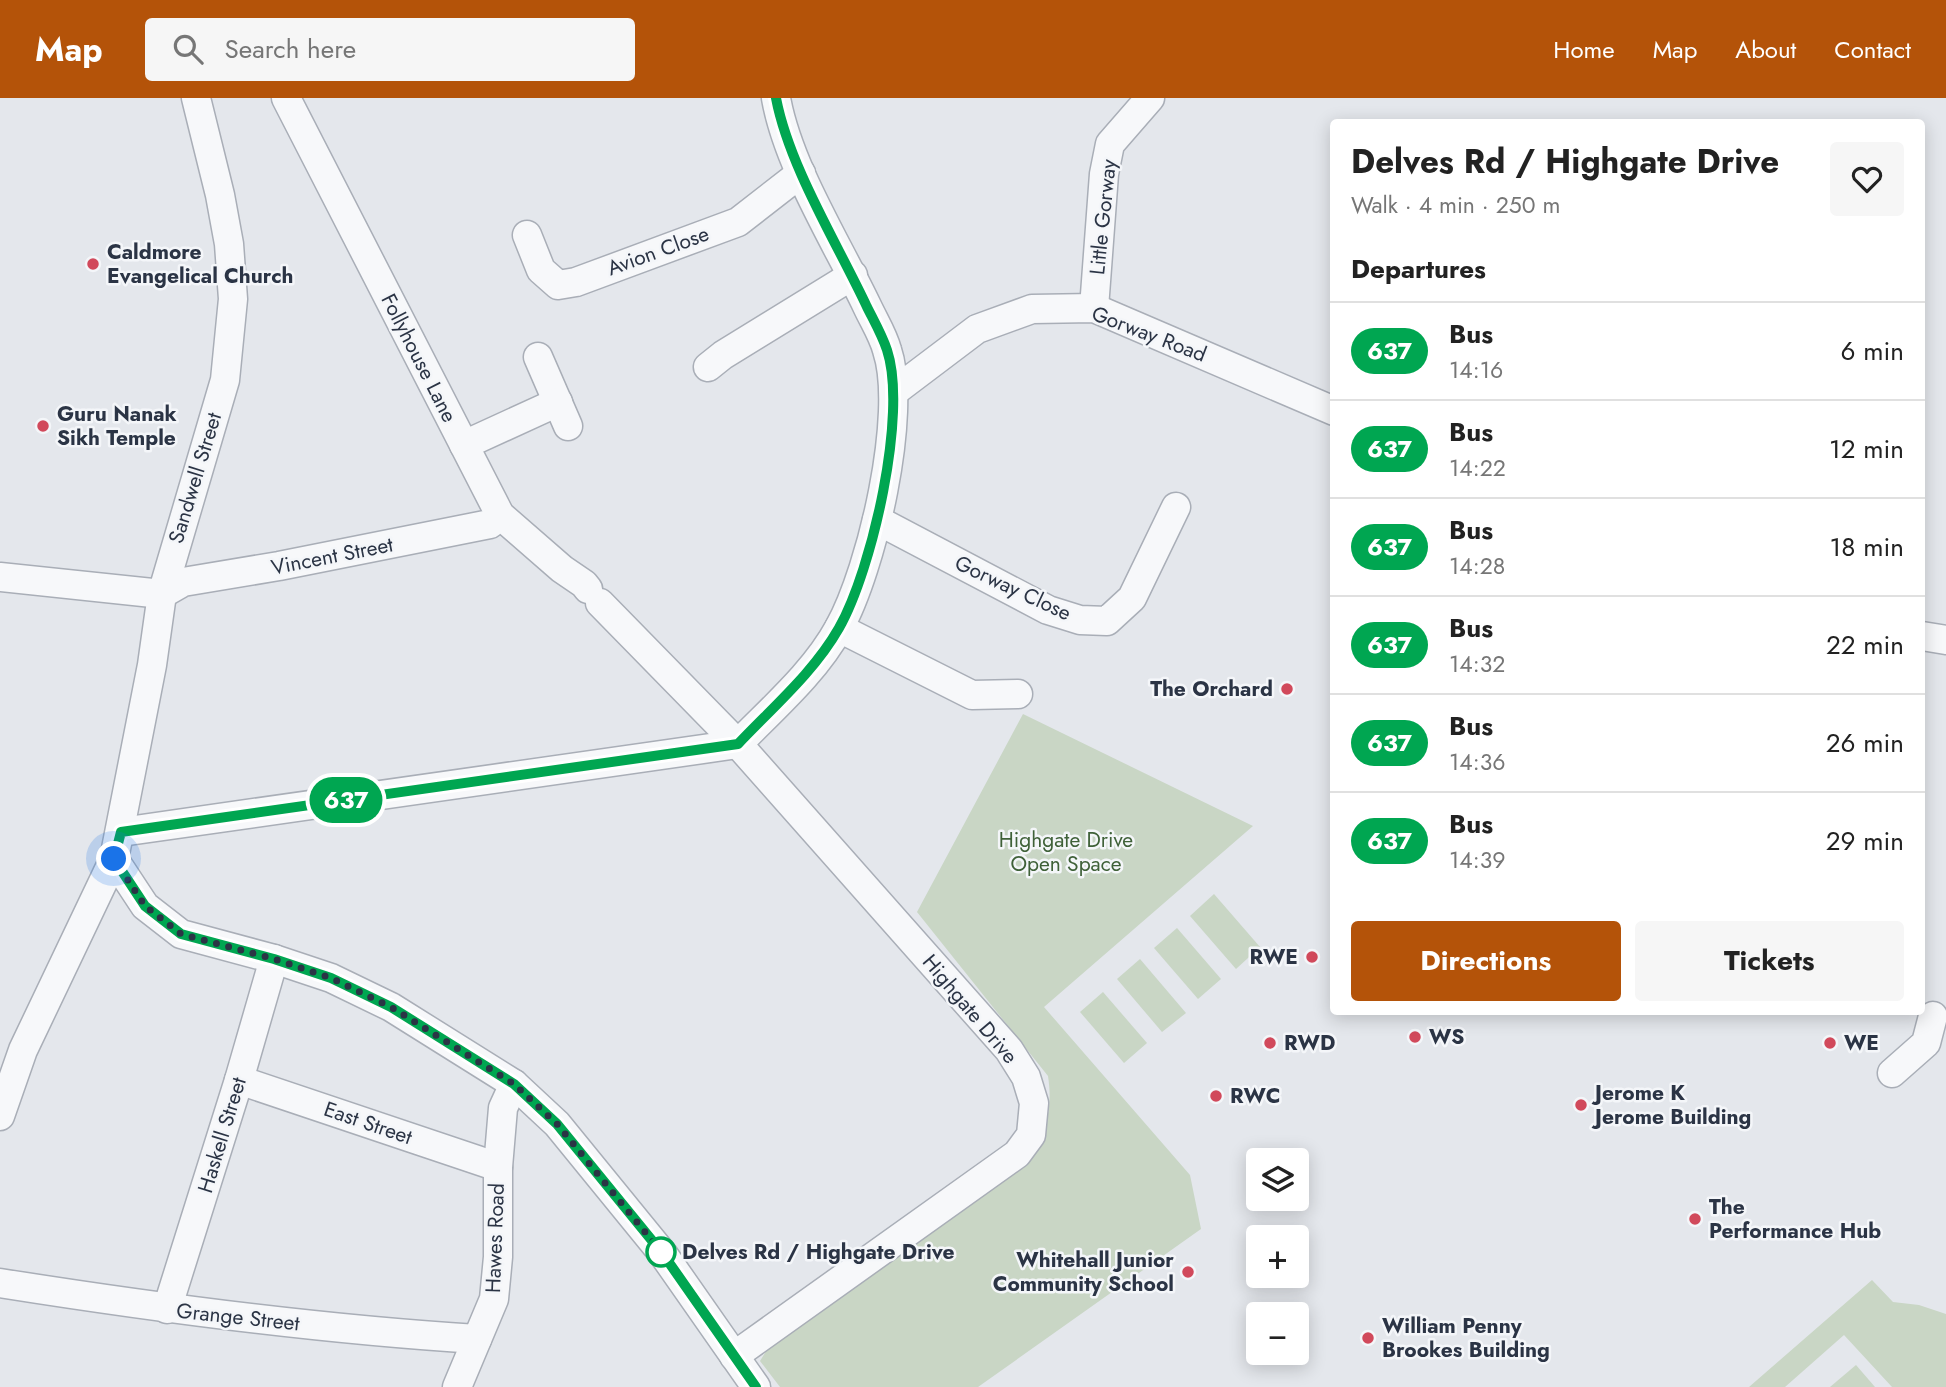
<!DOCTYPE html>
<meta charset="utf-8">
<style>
body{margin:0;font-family:Jost,sans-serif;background:#f6f6f6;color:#222;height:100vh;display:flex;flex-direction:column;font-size:26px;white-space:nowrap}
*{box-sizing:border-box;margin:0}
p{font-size:23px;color:#767676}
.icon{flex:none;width:38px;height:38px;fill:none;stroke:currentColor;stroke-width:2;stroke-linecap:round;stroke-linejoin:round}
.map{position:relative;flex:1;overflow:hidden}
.details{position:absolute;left:1330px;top:21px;width:595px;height:896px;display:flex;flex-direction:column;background:#fff;border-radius:7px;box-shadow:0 4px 18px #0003}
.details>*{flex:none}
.badge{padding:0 14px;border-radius:23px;font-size:24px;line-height:46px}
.fabs{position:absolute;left:1246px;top:1050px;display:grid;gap:14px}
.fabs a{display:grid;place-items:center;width:63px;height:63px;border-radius:7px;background:#fff;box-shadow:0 4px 18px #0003;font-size:35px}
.you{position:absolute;width:35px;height:35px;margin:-18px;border:5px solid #fff;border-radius:50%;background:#1a73e8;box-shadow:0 0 0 10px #1a73e833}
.map>.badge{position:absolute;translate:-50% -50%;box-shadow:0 0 0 4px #fff}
h2{padding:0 21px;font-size:26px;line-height:63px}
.round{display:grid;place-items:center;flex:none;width:74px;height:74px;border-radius:7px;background:#f6f6f6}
.headline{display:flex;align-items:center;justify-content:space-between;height:119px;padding:0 21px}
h1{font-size:33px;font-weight:700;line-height:52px}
.button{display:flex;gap:14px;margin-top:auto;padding:14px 21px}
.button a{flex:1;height:80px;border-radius:7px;background:#b45309;color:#fff;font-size:28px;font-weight:700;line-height:80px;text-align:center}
.button a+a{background:#f6f6f6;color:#222}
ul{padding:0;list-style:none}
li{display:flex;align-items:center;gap:21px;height:98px;padding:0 21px;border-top:2px solid #e0e0e0}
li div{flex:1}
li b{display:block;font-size:26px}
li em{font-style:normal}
li .badge{min-width:77px;font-weight:700;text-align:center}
header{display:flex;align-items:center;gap:42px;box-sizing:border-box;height:98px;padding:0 35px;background:#b45309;color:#fff}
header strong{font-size:33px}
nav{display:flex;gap:38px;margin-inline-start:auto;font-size:24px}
.search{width:490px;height:63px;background:#f6f6f6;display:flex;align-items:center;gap:18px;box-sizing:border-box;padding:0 24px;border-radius:7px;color:#767676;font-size:26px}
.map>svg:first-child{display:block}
.green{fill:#c9d6c5}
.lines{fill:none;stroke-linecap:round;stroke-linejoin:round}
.minor-casing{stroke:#a9aeb7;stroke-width:31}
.minor{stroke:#f7f8fa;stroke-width:28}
.line-casing{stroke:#fff;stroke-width:16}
.line{stroke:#00a651;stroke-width:10}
.walk{stroke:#2b3445;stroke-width:7;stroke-dasharray:0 12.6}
.poi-dot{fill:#d1495b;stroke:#f4f6f9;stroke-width:2.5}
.stop-dot{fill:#fff;stroke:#00a651;stroke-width:3.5}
.labels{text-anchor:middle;stroke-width:5;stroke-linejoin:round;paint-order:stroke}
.street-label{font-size:21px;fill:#2b3445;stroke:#f4f6f9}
.poi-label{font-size:21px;font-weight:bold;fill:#2b3445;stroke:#f4f6f9;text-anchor:start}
.park-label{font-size:21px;fill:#3f6138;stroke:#f4f6f9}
.stop-label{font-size:21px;font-weight:bold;fill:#2b3445;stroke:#f4f6f9;text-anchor:start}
</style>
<header>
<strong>Map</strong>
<div class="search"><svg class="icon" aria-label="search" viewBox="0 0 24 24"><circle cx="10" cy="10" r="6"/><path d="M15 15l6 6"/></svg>Search here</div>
<nav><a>Home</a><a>Map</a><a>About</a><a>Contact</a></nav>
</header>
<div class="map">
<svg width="1946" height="1289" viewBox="0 0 1946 1289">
<rect width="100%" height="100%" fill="#e4e7ec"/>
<!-- green -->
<g class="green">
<path d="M1023 616 1253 728 1044 909 1190 1077 1201 1131 978 1289H780L760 1263 771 1245 1033 1059C1046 1030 1053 1010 1048 978L917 814Z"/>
<polygon points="1214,796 1260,849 1236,871 1190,818"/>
<polygon points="1177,830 1221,881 1198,901 1154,850"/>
<polygon points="1140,861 1186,915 1162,934 1117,881"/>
<polygon points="1103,894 1147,945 1124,965 1080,914"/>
<polygon points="1872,1182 1893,1204 1919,1207 1946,1216 1946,1289 1892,1289 1844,1237 1785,1289 1749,1289"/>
<polygon points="1856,1267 1875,1289 1830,1289"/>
</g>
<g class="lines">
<!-- minor casing -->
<g class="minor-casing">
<g id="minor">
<polyline points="286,0 500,417 562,471 584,486 588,491"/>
<polyline points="527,137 541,172 558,187 576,184 738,124 801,75"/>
<polyline points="1094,210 1104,76 1110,46 1150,0"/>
<polyline points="538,259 568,328"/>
<polyline points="708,269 723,257 853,177"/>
<polyline points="895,293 977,231 1032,211 1094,210 1334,313"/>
<polyline points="464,347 558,304"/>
<polyline points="877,422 1048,512 1080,522 1107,523 1132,500 1176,409"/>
<polyline points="0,479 162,496"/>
<polyline points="162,496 183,484 279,468 490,426 500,417"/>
<polyline points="600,505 738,646 1009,952 1026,979 1034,1005 1031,1037 1017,1056 734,1258"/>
<polyline points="839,530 972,597 1018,596"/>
<polyline points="1922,538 1946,542"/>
<path d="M121 734 738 646C773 610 815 574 839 530 872 471 908 315 887 252 883 237 874 223 867 208 837 145 788 68 776 0"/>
<polyline points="114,761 145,808 181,836 274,861 331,880 391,909 514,986 557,1026 663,1156 756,1289"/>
<polyline points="1892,975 1926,945 1933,918"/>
<polyline points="239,982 498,1069"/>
<polyline points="0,1018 23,952 114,761 152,567 162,496 225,282 233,201 229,146 220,97 196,0"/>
<path d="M0 1185C158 1210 316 1231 477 1241"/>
<polyline points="167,1211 239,982 274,861"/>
<polyline points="457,1289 494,1201 498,1159 498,1069 503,1010 514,986"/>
</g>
</g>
<!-- minor -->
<use href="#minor" class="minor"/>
</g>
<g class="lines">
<!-- line casing -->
<g class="line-casing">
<path id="line" d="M756 1289 663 1156 557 1026 514 986 391 909 331 880 274 861 181 836 145 808 114 761 121 734 738 646C773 609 814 574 839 530 872 472 908 315 887 252 882 237 874 223 867 209 837 145 789 68 776 0"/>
</g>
<!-- line -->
<use href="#line" class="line"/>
<!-- walk -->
<polyline class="walk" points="114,761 145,808 181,836 274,861 331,880 391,909 514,986 557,1026 663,1156 661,1154"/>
</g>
<!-- markers -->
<g class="poi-dot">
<circle cx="93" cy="166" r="7"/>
<circle cx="43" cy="328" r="7"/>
<circle cx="1287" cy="591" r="7"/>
<circle cx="1312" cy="859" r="7"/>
<circle cx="1415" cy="939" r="7"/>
<circle cx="1270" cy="945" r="7"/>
<circle cx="1830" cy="945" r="7"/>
<circle cx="1216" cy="998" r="7"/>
<circle cx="1581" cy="1007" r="7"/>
<circle cx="1695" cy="1121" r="7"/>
<circle cx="1188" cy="1174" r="7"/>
<circle cx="1368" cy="1240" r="7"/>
</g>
<circle class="stop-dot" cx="661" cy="1154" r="14"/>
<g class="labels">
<!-- street labels -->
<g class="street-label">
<text transform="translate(1103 119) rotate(-84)" y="7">Little Gorway</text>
<text transform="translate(658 153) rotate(-20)" y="7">Avion Close</text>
<text transform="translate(1149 236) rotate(21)" y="7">Gorway Road</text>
<text transform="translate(419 260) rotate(63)" y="7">Follyhouse Lane</text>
<text transform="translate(195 380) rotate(-73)" y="7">Sandwell Street</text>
<text transform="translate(332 458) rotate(-11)" y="7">Vincent Street</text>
<text transform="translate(1013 490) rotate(25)" y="7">Gorway Close</text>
<text transform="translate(970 911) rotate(50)" y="7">Highgate Drive</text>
<text transform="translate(368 1025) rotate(19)" y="7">East Street</text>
<text transform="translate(222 1037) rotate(-73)" y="7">Haskell Street</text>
<text transform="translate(495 1140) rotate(-88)" y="7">Hawes Road</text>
<text transform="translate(238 1219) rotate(6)" y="7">Grange Street</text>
</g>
<!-- poi labels -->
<g class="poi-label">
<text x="107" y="161">Caldmore<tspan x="107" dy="24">Evangelical Church</tspan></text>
<text x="57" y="323">Guru Nanak<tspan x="57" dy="24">Sikh Temple</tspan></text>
<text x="1273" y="598" text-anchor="end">The Orchard</text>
<text x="1298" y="866" text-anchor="end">RWE</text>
<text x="1429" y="946">WS</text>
<text x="1284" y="952">RWD</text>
<text x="1844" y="952">WE</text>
<text x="1595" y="1002">Jerome K<tspan x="1595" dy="24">Jerome Building</tspan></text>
<text x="1230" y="1005">RWC</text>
<text x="1709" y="1116">The<tspan x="1709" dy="24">Performance Hub</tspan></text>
<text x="1174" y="1169" text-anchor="end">Whitehall Junior<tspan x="1174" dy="24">Community School</tspan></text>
<text x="1382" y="1235">William Penny<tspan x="1382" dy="24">Brookes Building</tspan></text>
</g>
<!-- park labels -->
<g class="park-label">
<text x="1066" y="749">Highgate Drive<tspan x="1066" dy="24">Open Space</tspan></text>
</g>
<!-- stop labels -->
<g class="stop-label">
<text x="682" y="1161">Delves Rd / Highgate Drive</text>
</g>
</g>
</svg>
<div class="fabs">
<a><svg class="icon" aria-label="layers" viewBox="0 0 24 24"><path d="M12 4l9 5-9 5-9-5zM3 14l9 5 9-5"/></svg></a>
<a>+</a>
<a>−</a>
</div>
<div class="you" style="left:114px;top:761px"></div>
<b class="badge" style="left:346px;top:702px;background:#00a651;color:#fff">637</b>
<section class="details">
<div class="headline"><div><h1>Delves Rd / Highgate Drive</h1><p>Walk · 4 min · 250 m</p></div><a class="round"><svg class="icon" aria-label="heart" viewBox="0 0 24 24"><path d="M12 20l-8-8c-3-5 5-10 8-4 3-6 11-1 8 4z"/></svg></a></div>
<h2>Departures</h2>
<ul>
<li><span class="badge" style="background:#00a651;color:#fff">637</span><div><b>Bus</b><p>14:16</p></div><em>6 min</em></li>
<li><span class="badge" style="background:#00a651;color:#fff">637</span><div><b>Bus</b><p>14:22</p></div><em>12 min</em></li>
<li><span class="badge" style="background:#00a651;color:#fff">637</span><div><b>Bus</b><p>14:28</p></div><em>18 min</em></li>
<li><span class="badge" style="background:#00a651;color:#fff">637</span><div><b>Bus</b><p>14:32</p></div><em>22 min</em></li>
<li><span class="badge" style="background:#00a651;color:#fff">637</span><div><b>Bus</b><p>14:36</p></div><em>26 min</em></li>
<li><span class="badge" style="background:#00a651;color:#fff">637</span><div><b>Bus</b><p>14:39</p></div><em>29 min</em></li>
</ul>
<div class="button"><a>Directions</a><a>Tickets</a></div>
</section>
</div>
